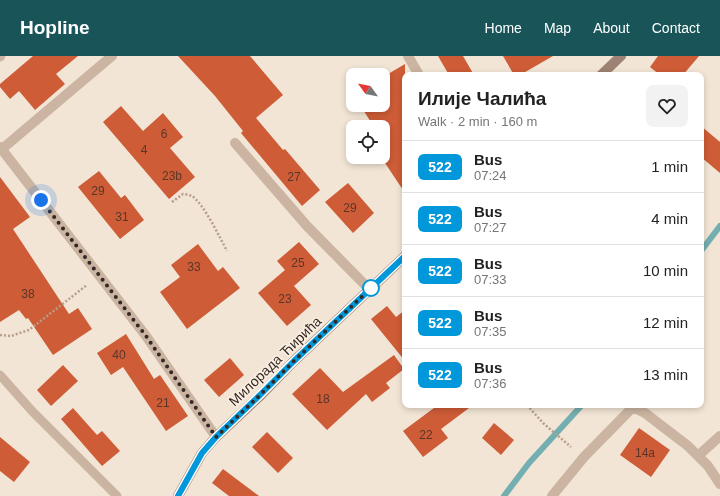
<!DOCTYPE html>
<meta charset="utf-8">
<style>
body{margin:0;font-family:Helvetica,sans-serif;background:#f2f2f2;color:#222;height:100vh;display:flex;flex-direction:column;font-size:15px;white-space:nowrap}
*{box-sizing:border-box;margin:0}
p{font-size:13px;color:#767676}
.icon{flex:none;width:22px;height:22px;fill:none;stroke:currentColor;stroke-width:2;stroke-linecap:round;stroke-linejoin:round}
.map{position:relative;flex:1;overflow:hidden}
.panel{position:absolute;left:402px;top:16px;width:302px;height:336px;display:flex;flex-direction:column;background:#fff;border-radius:8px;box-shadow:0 2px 6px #0003}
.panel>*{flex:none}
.badge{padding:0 8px;border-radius:6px;font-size:14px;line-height:26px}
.needle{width:26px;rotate:303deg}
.buttons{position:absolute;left:346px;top:12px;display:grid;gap:8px}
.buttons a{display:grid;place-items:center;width:44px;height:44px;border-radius:8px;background:#fff;box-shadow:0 2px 6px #0003;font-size:20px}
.you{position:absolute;width:20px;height:20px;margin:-10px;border:3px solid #fff;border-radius:50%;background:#1a73e8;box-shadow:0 0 0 6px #1a73e833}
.map>.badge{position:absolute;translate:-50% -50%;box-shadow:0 0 0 2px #fff}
.round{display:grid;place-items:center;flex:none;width:42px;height:42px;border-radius:8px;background:#f2f2f2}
.summary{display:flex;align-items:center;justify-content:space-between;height:68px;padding:0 16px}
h1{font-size:19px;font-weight:600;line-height:30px}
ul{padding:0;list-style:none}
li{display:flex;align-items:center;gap:12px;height:52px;padding:0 16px;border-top:1px solid #e0e0e0}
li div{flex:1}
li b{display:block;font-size:15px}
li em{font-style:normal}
li .badge{min-width:44px;font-weight:700;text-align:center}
header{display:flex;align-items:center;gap:24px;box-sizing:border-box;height:56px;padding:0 20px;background:#185458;color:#fff}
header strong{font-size:19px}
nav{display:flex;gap:22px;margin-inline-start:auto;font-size:14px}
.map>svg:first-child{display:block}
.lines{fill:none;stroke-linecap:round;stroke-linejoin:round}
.stream{stroke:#73aeb1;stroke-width:6}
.building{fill:#ce5c37}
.path{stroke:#b69e8b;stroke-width:2.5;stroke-dasharray:2 2;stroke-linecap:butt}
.lane{stroke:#cbb4a1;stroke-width:9}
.street{stroke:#cbb4a1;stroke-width:10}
.secondary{stroke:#9e8273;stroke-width:10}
.line-casing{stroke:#fff;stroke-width:9}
.line{stroke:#0098da;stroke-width:6}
.walk{stroke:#342924;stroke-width:4;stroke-dasharray:0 7.2}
.stop-dot{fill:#fff;stroke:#0098da;stroke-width:2}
.labels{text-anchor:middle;stroke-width:3;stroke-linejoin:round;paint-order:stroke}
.number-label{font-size:12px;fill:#5a3629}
.street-label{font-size:14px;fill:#342924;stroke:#faefe2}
</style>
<header>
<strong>Hopline</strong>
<nav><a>Home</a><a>Map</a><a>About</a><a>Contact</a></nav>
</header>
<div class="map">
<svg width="720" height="440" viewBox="0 0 720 440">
<rect width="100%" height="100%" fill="#f2e5d5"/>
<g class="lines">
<!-- stream -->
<g class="stream">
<polyline points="701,195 720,170"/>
<polyline points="504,440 529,407 582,349"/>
</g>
</g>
<!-- building -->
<g class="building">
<polygon points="33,0 78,0 56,18 65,28 35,54 19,35 10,43 0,31 0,28"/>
<polygon points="178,0 250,0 283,39 256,62 283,94 285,93 320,134 302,150 241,77 243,75 215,40"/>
<polygon points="438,0 463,0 474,19 449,19"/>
<polygon points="503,0 553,0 520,19 514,19"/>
<polygon points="658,0 699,0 683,19 660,19 650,11"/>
<polygon points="405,8 405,137 381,101 390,96 383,84 383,71 374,71 360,49 383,49 383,21"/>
<polygon points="121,50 143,75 163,57 183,81 170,92 195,121 169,143 103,66"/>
<polygon points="701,70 720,86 720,117 701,101"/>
<polygon points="99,115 121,142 125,139 144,164 120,183 78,131"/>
<polygon points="0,121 30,161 13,173 69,258 78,252 92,273 53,299 28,262 26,263 19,254 0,266"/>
<polygon points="348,127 374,157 353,177 325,146"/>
<polygon points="299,186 319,208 294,230 311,249 287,270 258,237 285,214 277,205"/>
<polygon points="198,188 218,215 223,211 240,232 187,273 160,236 180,221 171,209"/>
<polygon points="387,250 396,261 405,254 405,305 371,263"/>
<polygon points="126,278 154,323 160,319 188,360 166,375 123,311 111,319 97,297"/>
<polygon points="394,299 404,313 386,327 390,332 372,346 366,338 327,374 292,338 320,312 343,336"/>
<polygon points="230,302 244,319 219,341 204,324"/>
<polygon points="63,309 78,325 51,350 37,334"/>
<polygon points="438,349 473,349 441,373 448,382 423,401 403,375"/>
<polygon points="73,352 97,379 102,375 120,395 102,410 61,363"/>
<polygon points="494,367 514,384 501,399 482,382"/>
<polygon points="639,372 670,394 651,421 620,399"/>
<polygon points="267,376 293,402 278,417 252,391"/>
<polygon points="0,381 30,406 14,426 0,415"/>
<polygon points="223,413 259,440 229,440 212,427"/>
</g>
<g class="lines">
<!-- path -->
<g class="path">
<path d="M172 146 183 138C186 138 189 139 192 140 204 148 220 182 227 195"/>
<polyline points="0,279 11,280 29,274 87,229"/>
<polyline points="527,349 543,367 571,391"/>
</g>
<!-- lane -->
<g class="lane">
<polyline points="0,1 1,0"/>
<polyline points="0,319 32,355 117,440"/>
</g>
<!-- street -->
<g class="street">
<polyline points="408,0 419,19"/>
<polyline points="235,87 307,170 370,234"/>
<polyline points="0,91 146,280 216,381"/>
<polyline points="2,93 112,0"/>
<polyline points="699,399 720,380"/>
<polyline points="552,440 584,401 631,353 637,353 645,357 688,390 708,410 720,428"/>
</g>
<!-- secondary -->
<g class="secondary">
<polyline points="601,19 621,0"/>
<polyline points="178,440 202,397 216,381 261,339 294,305 405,200"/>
</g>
</g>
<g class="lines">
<!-- line casing -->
<g class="line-casing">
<polyline id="line" points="178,440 202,397 216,381 260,339 294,305 405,200"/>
</g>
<!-- line -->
<use href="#line" class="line"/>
<!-- walk -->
<polyline class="walk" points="41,144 146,280 216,381 260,339 294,305 371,232"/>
</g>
<!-- markers -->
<circle class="stop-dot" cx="371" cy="232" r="8"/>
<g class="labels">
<!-- number labels -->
<g class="number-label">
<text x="164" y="82">6</text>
<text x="144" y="98">4</text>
<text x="172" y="124">23b</text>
<text x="294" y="125">27</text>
<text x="98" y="139">29</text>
<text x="350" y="156">29</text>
<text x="122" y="165">31</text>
<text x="298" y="211">25</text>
<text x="194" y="215">33</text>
<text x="28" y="242">38</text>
<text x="285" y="247">23</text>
<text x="119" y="303">40</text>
<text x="323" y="347">18</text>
<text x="163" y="351">21</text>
<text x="426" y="383">22</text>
<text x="645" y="401">14a</text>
</g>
<!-- street labels -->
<g class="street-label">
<text transform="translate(275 305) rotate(-44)" y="5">Милорада Ћирића</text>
</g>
</g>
</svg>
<div class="buttons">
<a><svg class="needle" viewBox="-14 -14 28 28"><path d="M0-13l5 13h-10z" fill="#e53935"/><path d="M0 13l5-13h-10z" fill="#767676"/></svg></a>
<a><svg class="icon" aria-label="locate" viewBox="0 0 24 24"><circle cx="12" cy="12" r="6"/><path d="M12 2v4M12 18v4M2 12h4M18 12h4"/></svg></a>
</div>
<div class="you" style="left:41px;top:144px"></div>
<section class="panel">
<div class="summary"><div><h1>Илије Чалића</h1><p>Walk · 2 min · 160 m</p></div><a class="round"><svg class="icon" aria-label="heart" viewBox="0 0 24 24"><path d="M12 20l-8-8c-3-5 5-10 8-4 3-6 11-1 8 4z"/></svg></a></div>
<ul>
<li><span class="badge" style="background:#0098da;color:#fff">522</span><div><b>Bus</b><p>07:24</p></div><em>1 min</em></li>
<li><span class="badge" style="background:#0098da;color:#fff">522</span><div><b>Bus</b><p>07:27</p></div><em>4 min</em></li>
<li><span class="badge" style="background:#0098da;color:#fff">522</span><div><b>Bus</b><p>07:33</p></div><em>10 min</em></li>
<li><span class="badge" style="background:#0098da;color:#fff">522</span><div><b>Bus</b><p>07:35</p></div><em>12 min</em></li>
<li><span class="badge" style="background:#0098da;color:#fff">522</span><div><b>Bus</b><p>07:36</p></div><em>13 min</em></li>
</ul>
</section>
</div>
